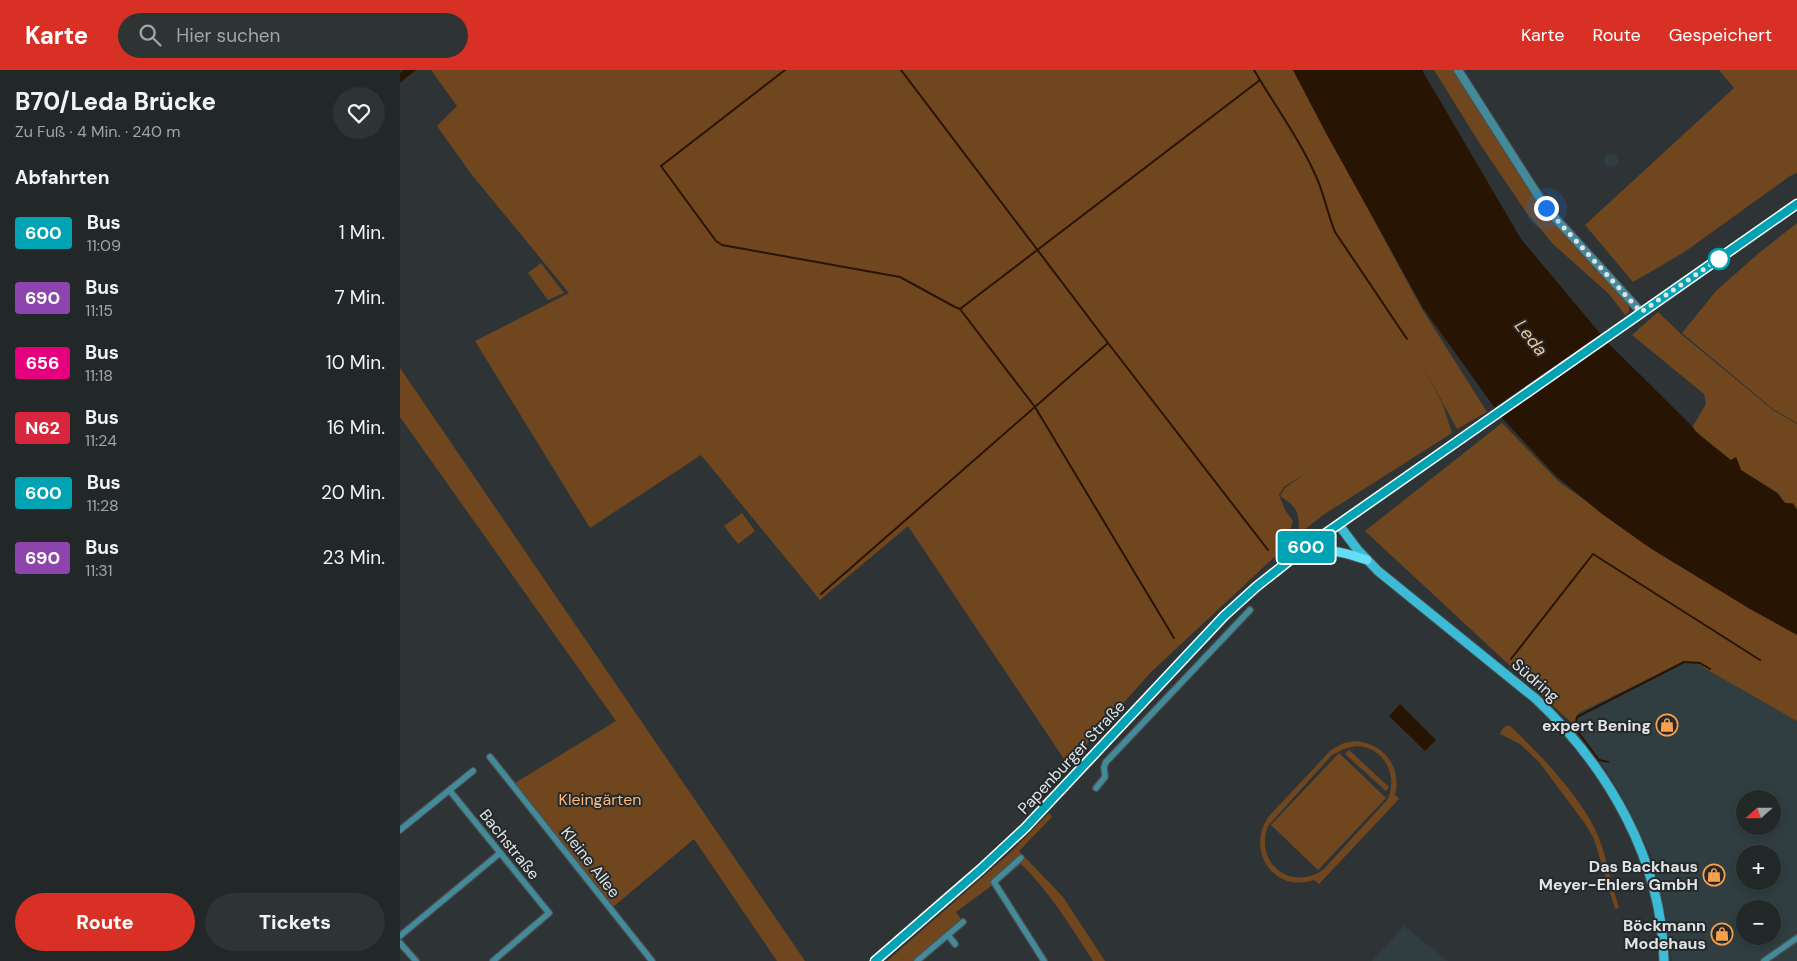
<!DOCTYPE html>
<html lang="de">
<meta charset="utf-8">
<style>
body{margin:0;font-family:"DM Sans",sans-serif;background:#2e3334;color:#f1f3f6;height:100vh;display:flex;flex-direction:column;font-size:19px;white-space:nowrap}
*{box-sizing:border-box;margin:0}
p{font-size:16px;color:#a2a5a8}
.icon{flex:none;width:28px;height:28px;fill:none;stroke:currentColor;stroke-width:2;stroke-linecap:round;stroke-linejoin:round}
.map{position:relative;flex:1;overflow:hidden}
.sheet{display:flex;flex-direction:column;background:#222728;width:400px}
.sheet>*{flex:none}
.badge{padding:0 10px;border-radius:4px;font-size:18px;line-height:32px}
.needle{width:32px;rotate:249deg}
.tools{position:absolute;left:1336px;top:720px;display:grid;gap:10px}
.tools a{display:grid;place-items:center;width:45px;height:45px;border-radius:50%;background:#222728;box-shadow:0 2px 8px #0003,0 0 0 1px #3f4445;font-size:25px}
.you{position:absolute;width:25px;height:25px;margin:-12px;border:4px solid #fff;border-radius:50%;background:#1a73e8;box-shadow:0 0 0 8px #1a73e833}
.map>.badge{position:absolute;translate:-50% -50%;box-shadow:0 0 0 2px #fff}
h2{padding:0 15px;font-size:19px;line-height:45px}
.round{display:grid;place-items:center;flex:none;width:52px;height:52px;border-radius:26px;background:#2e3334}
.overview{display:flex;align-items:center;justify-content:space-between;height:85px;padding:0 15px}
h1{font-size:24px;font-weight:800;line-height:38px}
.action{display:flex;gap:10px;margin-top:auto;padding:10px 15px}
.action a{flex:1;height:58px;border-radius:30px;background:#d93025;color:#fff;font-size:20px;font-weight:800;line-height:58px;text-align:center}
.action a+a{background:#2e3334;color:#f1f3f6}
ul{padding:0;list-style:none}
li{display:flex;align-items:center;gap:15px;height:65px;padding:0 15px}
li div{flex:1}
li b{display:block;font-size:19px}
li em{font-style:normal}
li .badge{min-width:55px;font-weight:700;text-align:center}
header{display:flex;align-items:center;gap:30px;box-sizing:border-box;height:70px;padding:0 25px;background:#d93025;color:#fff}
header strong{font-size:24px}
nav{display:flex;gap:28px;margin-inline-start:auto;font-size:18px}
.search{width:350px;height:45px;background:#2e3334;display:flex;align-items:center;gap:12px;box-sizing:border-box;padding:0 18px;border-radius:28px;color:#a2a5a8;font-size:19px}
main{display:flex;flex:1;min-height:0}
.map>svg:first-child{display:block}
.built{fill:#303e41;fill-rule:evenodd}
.green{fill:#70461e;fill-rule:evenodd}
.water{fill:#281403}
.pier{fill:#2e3435}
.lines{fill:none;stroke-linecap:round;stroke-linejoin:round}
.stream{stroke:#281403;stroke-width:2}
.minor-casing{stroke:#4b5051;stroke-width:8}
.tertiary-casing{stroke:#4b5051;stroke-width:10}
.secondary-casing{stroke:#4b5051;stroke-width:11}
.primary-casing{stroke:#4b5051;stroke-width:11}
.minor{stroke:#438a9b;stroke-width:5.5}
.tertiary{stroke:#438a9b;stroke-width:8}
.secondary{stroke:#3cbbd6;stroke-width:9}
.primary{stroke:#64ddf8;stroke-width:9}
.line-casing{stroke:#fff;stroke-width:11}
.line{stroke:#00a3b4;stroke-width:8}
.walk{stroke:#e1e4e5;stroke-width:5;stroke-dasharray:0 9}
.stop-dot{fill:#fff;stroke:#00a3b4;stroke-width:2.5}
.labels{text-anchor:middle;stroke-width:4;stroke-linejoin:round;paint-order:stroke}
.street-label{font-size:16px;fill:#e1e4e5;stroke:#242a2b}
.poi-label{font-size:16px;font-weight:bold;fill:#e1e4e5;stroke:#242a2b;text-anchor:end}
.park-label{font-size:16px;fill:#fdb87c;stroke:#242a2b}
.water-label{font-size:18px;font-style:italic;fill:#f5c195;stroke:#242a2b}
</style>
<header>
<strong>Karte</strong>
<div class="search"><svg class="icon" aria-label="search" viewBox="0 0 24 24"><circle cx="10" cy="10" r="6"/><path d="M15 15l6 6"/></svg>Hier suchen</div>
<nav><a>Karte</a><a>Route</a><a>Gespeichert</a></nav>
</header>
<main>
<section class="sheet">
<div class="overview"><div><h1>B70/Leda Brücke</h1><p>Zu Fuß · 4 Min. · 240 m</p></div><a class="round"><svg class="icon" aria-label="heart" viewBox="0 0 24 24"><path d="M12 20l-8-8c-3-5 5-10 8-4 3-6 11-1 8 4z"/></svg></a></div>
<h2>Abfahrten</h2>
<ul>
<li><span class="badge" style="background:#00a3b4;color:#fff">600</span><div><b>Bus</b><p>11:09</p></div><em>1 Min.</em></li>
<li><span class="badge" style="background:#8e44ad;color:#fff">690</span><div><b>Bus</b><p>11:15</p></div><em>7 Min.</em></li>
<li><span class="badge" style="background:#e6007e;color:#fff">656</span><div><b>Bus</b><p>11:18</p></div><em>10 Min.</em></li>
<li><span class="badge" style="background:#d7263d;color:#fff">N62</span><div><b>Bus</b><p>11:24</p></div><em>16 Min.</em></li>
<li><span class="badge" style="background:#00a3b4;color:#fff">600</span><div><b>Bus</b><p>11:28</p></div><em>20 Min.</em></li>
<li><span class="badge" style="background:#8e44ad;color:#fff">690</span><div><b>Bus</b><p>11:31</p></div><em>23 Min.</em></li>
</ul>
<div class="action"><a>Route</a><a>Tickets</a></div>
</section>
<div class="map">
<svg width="1397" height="891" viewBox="0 0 1397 891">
<rect width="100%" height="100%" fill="#2e3435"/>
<!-- built -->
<g class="built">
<circle cx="1211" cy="91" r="7"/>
<path d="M1284 592 1303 595 1304 598 1397 651V891H1272L1263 834 1251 785 1212 709 1175 656 1177 643ZM1345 729H1372V756H1345ZM1345 784H1372V811H1345ZM1345 839H1372V866H1345Z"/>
<polygon points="1004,856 1048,891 972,891"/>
</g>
<!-- green -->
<g class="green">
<path d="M31 0H893L1022 239 1087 342 1057 359 1022 295 1043 335 1052 363 923 445 899 464C899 443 898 437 880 426L885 418 909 401 884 417 879 425 885 440 893 451 884 478 751 602 668 695 508 456 420 530 301 385 190 458 75 271 169 223 72 105 37 56 57 36Z"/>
<path d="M1034 0H1055C1082 44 1108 91 1139 132 1166 169 1198 202 1229 236V242L1225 245 1209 224 1153 174 1126 142 1080 74Z"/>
<polygon points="1319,0 1397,0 1397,103 1390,106 1283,183 1233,212 1185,155 1334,18"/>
<polygon points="1397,153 1397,353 1373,339 1282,263 1316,221 1359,183"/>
<polygon points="141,193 164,223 148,230 128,203"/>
<polygon points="1258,242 1281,264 1373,340 1397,354 1397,439 1393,433 1385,433 1378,423 1341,400 1336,387 1331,390 1294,360 1293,356 1306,334 1304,324 1232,265"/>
<polygon points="0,298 405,891 377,891 294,769 213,837 115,713 216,651 0,347"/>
<polygon points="1102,353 1159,412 1235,465 1397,562 1397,651 1304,598 1303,595 1284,592 1178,643 1175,656 965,461"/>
<polygon points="342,443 355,461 338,474 324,456"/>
<path d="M1109 655C1139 683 1184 730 1199 768 1207 790 1212 815 1219 838L1215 839 1194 769 1186 755 1139 692 1120 674 1100 664 1103 658Z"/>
<path d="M955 671C984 673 1002 697 995 725L999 729 919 814 914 810C873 824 845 779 869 746L931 680 944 673ZM956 676C984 677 998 704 988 729L923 800C890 822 854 792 868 756L932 685 944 679Z"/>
<polygon points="949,680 989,717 986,721 945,684"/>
<polygon points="939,683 986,728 918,800 871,755"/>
<path d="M649 743 652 747 619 781 663 827 705 891H693C671 857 650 822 621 794L556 842 563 852 517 891H487L609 784Z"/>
</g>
<!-- water -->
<g class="water">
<polygon points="4,0 16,0 0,13 0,3"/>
<path d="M893 0H1022L1121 169 1209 274 1291 355C1295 363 1321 382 1331 390L1336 387 1341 400 1377 423 1385 433 1393 434 1397 440V565L1350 539 1250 478 1202 444 1156 406 1102 348 1023 238 927 65Z"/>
<polygon points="1000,634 1036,670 1025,681 989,646"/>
</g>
<!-- pier -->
<polygon class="pier" points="1202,263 1209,271 1099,349 1092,339"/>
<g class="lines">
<!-- stream -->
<g class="stream">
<polyline points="385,0 261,96 316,171 322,175 500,207 555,237 560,239 635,337 774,568"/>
<polyline points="854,0 860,10"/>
<path d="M560 239 860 10C880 43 903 75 918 111 925 128 928 145 935 162L1007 269"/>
<polyline points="708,273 868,480"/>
<polyline points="421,524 708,273 501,0"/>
<polyline points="1111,589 1193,484 1360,590"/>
<polyline points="1208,692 1199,690 1175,658 1177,647 1284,592 1300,593 1310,599"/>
</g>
<!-- minor casing -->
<g class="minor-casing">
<g id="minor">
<polyline points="90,687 252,891"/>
<polyline points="696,718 705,707 704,697 706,692 850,540"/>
<polyline points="50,721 149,843 93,891"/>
<polyline points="0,760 73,701"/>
<polyline points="621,788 594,812 644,891"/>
<polyline points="548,865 555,874"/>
<polyline points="0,866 100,783"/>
<polyline points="0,873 16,891"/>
<polyline points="517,891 563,852"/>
<polyline points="1364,891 1397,868"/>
</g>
</g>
<!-- tertiary casing -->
<g class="tertiary-casing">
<polyline id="tertiary" points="1058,0 1146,138 1241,242"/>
</g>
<!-- secondary casing -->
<g class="secondary-casing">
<path id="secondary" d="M939 455 957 479 978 501 1136 629C1208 697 1262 790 1264 891"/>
</g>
<!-- primary casing -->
<g class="primary-casing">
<g id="primary">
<path d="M897 489C927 477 937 480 967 490"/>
<polyline points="475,891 581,799 625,758 824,546 856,517 909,475 1397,134"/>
</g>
</g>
<!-- minor -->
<use href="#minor" class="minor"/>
<!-- tertiary -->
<use href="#tertiary" class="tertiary"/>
<!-- secondary -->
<use href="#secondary" class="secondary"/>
<!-- primary -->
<use href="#primary" class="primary"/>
</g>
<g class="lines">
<!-- line casing -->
<g class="line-casing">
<polyline id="line" points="475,891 581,799 625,758 824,546 856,517 909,475 1397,134"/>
</g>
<!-- line -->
<use href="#line" class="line"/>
<!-- walk -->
<polyline class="walk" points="1146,138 1241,242 1319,189"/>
</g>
<!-- icons -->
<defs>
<g id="shop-ring" transform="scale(1.125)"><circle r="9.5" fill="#242a2b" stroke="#f8a04b" stroke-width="1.5"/><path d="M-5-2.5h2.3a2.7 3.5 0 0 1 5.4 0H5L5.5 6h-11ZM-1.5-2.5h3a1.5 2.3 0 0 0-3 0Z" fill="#f8a04b"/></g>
</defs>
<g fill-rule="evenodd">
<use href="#shop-ring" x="1267" y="655"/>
<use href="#shop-ring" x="1314" y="805"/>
<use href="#shop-ring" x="1322" y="864"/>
</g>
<!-- markers -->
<circle class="stop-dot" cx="1319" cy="189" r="10"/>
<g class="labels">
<!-- street labels -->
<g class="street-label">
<text transform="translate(1136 610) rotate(41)" y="6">Südring</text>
<text transform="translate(671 687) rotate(-47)" y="6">Papenburger Straße</text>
<text transform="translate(110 774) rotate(51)" y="6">Bachstraße</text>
<text transform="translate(191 792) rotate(52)" y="6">Kleine Allee</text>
</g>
<!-- poi labels -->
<g class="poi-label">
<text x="1251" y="661">expert Bening</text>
<text x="1298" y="802">Das Backhaus<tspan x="1298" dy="18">Meyer-Ehlers GmbH</tspan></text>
<text x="1306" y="861">Böckmann<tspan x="1306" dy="18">Modehaus</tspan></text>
</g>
<!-- park labels -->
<g class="park-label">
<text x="200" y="735">Kleingärten</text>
</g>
<!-- water labels -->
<g class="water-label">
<text transform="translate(1131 268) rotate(52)" y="6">Leda</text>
</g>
</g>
</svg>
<div class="tools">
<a><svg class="needle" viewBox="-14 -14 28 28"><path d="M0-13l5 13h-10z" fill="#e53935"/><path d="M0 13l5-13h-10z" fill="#a2a5a8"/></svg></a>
<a>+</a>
<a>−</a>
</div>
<div class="you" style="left:1146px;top:138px"></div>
<b class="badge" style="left:906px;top:477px;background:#00a3b4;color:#fff">600</b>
</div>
</main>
